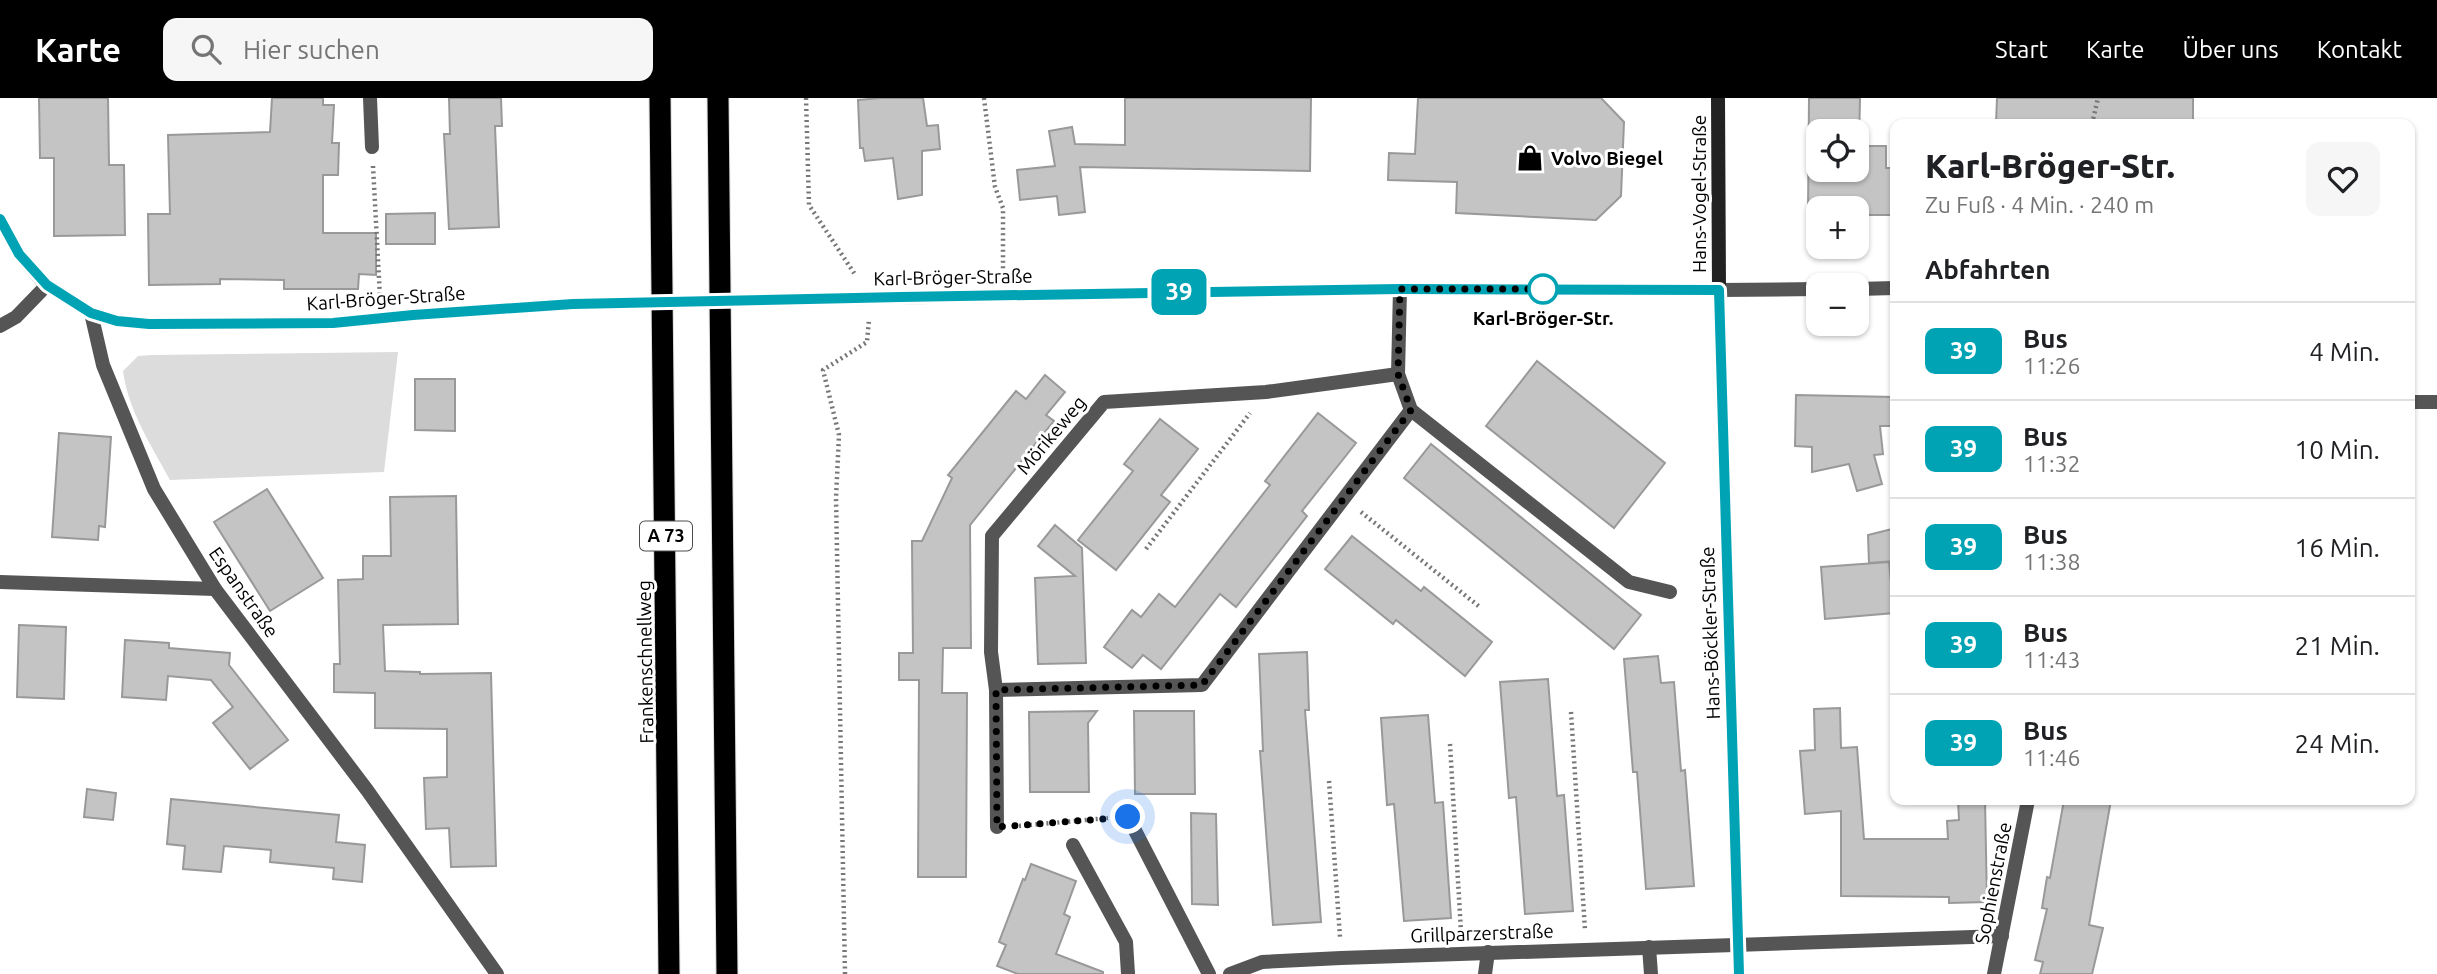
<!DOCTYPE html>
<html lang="de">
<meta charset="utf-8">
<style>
body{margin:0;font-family:Ubuntu,sans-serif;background:#f6f6f6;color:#202124;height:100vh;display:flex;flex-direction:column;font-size:26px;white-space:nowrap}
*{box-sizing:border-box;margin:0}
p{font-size:23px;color:#757577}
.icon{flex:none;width:38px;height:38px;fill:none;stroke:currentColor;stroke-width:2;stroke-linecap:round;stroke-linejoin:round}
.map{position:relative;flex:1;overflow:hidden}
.drawer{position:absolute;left:1890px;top:21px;width:525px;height:686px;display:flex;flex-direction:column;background:#fff;border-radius:14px;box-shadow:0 2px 5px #0004}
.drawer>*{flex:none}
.badge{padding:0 14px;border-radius:10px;font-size:24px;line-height:46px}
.fabs{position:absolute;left:1806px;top:21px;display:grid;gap:14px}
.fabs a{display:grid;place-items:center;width:63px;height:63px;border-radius:14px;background:#fff;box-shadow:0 2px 5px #0004;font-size:35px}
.you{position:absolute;width:35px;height:35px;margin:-18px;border:5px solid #fff;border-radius:50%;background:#1a73e8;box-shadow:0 0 0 10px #1a73e833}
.map>.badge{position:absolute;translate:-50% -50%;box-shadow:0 0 0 4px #fff}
h2{padding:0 35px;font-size:26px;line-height:63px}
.round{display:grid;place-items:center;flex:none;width:74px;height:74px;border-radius:14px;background:#f6f6f6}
.headline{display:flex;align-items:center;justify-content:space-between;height:119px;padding:0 35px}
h1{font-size:33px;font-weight:800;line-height:52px}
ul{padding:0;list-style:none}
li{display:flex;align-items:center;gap:21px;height:98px;padding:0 35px;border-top:2px solid #e0e0e0}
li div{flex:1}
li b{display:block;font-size:26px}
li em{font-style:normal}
li .badge{min-width:77px;font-weight:700;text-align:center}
header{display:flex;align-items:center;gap:42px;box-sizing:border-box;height:98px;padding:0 35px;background:#000;color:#fff}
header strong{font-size:33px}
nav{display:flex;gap:38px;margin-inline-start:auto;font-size:24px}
.search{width:490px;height:63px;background:#f6f6f6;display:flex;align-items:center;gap:18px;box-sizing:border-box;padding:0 24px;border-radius:14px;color:#757577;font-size:26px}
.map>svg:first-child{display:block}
.green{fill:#dcdcdc}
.building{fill:#c4c4c4;stroke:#999;stroke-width:2;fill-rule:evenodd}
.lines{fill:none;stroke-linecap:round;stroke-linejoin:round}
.highway-casing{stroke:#dbdbdb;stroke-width:23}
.path{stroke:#777;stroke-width:4.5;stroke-dasharray:2 3.5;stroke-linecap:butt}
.lane{stroke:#555;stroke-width:14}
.street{stroke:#555;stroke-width:14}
.secondary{stroke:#222;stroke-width:14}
.highway{stroke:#000;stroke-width:21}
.secondary-bridge{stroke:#222;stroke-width:14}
.line-casing{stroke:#fff;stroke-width:16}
.line{stroke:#00a3b4;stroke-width:10}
.walk{stroke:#000;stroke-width:7;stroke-dasharray:0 12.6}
.stop-dot{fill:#fff;stroke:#00a3b4;stroke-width:3.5}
.labels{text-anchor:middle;stroke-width:6;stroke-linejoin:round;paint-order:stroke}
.shield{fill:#fff;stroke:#4c4c4c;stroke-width:2}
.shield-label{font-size:18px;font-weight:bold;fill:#000}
.poi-label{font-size:19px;font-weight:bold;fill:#000;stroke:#fff;text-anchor:start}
.street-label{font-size:19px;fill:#000;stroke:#fff}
.stop-label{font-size:19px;font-weight:bold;fill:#000;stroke:#fff}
</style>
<header>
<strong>Karte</strong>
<div class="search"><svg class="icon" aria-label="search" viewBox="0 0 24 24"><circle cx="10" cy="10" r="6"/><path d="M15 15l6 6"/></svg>Hier suchen</div>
<nav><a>Start</a><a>Karte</a><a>Über uns</a><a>Kontakt</a></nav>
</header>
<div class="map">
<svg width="2437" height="876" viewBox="0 0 2437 876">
<rect width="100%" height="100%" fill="#fff"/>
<!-- green -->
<path class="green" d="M398 254 384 374 170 382C151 347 128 312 123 273L138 258 152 257Z"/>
<!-- building -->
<g class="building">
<polygon points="39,0 108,0 109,67 124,67 125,137 54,138 54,60 40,60"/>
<polygon points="272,0 323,0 323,7 334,7 332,45 339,45 338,77 323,77 323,135 376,135 376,177 359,176 358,191 284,191 284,182 220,181 220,186 149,187 148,116 170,116 168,37 270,34"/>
<polygon points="449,0 501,0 502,28 495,28 499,129 449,131 444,36 450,36"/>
<polygon points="880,0 923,0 927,28 938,27 940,51 922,53 922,97 898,101 893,60 865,63 863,50 860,50 858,2"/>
<polygon points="1125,0 1311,0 1310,73 1080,69 1085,114 1059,117 1057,98 1020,102 1017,72 1055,68 1049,33 1072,29 1075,46 1125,47"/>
<polygon points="1418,0 1601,0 1624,24 1621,98 1596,122 1456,115 1457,84 1388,82 1389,55 1415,56"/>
<path d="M1809 0H1860L1859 48H1886V70H1895V117H1857V110H1818V116H1808ZM1818 33H1857V72H1818Z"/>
<polygon points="1997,0 2193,0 2193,26 1996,26"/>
<polygon points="435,115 435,146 386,146 386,116"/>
<polygon points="1537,263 1665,365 1614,430 1486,328"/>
<polygon points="1045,277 1065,294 1046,317 1054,323 970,427 971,550 943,550 942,595 967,595 966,779 918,779 919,582 899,582 899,555 913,555 912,443 922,443 952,380 948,377 1016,293 1026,301"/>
<polygon points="415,281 455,281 455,333 415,332"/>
<polygon points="1796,297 1895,299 1895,328 1880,328 1883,356 1874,357 1882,386 1857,393 1849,366 1812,374 1812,349 1795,348"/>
<polygon points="1318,315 1356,345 1302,413 1307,418 1236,509 1220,496 1161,571 1143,557 1132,570 1104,549 1132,512 1141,519 1159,496 1175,509 1270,387 1265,383"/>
<polygon points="1160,321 1198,351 1161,397 1170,404 1116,472 1078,442 1133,373 1124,366"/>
<polygon points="59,335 111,339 105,429 99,428 98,442 52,439"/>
<polygon points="1431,346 1641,517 1614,551 1404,380"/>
<polygon points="267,391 323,480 270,513 214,424"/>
<polygon points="456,398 458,526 383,527 385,573 420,574 420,576 491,575 496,768 451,769 449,730 426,731 424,680 447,679 447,631 375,630 375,595 334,594 334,566 340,566 338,482 363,481 363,458 391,458 390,399"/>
<polygon points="1055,427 1082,450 1086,565 1038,566 1035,480 1075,478 1038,448"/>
<polygon points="1892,431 1895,463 1869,465 1868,437"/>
<polygon points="1352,438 1421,493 1424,489 1492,544 1465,578 1396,522 1393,526 1325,471"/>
<polygon points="1889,464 1894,515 1825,521 1821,469"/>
<polygon points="19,527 66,529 64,601 17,599"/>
<polygon points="125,542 169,545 169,550 230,555 229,567 288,642 250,671 213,625 233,609 211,582 168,578 166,602 122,599"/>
<polygon points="1307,554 1309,612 1305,612 1321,824 1273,827 1260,653 1263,653 1259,556"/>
<polygon points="1658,558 1661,585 1674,584 1681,673 1685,672 1694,788 1646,791 1637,674 1633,674 1624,561"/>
<polygon points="1548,581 1557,698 1564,697 1573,813 1525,816 1516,699 1509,700 1500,584"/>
<polygon points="1840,610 1841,650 1857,649 1864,741 1948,741 1947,723 1959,722 1958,702 1985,702 1987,804 1949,805 1949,799 1841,798 1841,713 1805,716 1800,653 1815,652 1814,611"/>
<polygon points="1097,613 1088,625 1089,694 1030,694 1029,614"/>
<polygon points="1134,613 1194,613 1195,696 1135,696"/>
<polygon points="1428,617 1435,705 1443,704 1451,820 1404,823 1394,706 1387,707 1381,620"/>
<polygon points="87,691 116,695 113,722 84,719"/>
<polygon points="171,701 339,717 336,744 365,747 362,784 333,781 334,770 270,764 271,752 224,748 221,774 183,771 185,748 167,746"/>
<polygon points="2064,702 2111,702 2089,827 2103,830 2092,876 2040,876 2043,864 2035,862 2047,811 2042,810 2047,779 2050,780"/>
<polygon points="1191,715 1216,716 1218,807 1192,806"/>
<polygon points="1031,766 1076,783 1064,816 1070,819 1056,856 1103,874 1103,876 1018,876 997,868 1006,847 999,844 1023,781 1025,782"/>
</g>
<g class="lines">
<!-- highway casing -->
<g class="highway-casing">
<g id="highway">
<polyline points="660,0 669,876"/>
<polyline points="718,0 727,876"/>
</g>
</g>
<!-- path -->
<g class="path">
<polyline points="806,0 809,107 856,178"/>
<polyline points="984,0 995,89 1003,110 1003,179"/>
<polyline points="2092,26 2098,0"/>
<polyline points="373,68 380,199"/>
<polyline points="1361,414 1481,510"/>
<polyline points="1146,451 1250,315"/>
<polyline points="1571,614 1585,832"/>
<polyline points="1450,646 1461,834"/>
<polyline points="1329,683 1340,839"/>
<polyline points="1019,728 1108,720"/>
<polyline points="845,876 836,400 839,337 823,272 867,244 869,221"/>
</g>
<!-- lane -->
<g class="lane">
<polyline points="0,228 16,219 47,187"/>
<polyline points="1073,747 1126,844 1128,876"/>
<polyline points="1649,849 1651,876"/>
<polyline points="1485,876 1488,854"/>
</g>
<!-- street -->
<g class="street">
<polyline points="370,0 372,49"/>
<polyline points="1400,191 1398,276 1411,312 1629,484 1670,494"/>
<polyline points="1857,191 1895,190"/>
<polyline points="1719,192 1818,191"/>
<polyline points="91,215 103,267 154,391 215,491 367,692 497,876"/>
<polyline points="2410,304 2437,304"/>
<polyline points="0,484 215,491"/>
<polyline points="996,592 1202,587 1411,312"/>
<polyline points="1128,719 1209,876"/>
<polyline points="997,729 996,592 991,554 992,438 1104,304 1266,294 1398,276"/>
<polyline points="1230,876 1262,864 1341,860 2002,838"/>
<polyline points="1994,876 2028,702"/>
</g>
<!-- secondary -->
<g class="secondary">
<polyline points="1718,0 1719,192 1739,876"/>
<polyline points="0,121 19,156 43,184 91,215 117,223 149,226 333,225 413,217 573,206"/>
<polyline points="870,200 1400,191 1719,192"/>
</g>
<!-- highway -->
<use href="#highway" class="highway"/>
<!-- secondary-bridge -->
<polyline class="secondary-bridge" points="573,206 870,200"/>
</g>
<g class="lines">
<!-- line casing -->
<g class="line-casing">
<polyline id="line" points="0,121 19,156 47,187 91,215 117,223 149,226 333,225 413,217 573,206 901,199 1400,191 1719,192 1739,876"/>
</g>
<!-- line -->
<use href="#line" class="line"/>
<!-- walk -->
<polyline class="walk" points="1128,719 997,729 996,592 1202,587 1411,312 1398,276 1400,191 1543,191"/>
</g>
<!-- icons -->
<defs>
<g id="shop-bare" transform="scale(2.1)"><path d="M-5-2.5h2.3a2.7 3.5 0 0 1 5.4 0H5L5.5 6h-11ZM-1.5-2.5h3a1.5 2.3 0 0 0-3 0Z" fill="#000" stroke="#fff" stroke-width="2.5" paint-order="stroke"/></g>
</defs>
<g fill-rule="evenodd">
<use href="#shop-bare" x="1530" y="60"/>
</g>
<!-- markers -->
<circle class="stop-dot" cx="1543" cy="191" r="14"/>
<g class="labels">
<!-- shield labels -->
<rect class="shield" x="640" y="423.5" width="52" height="29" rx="5"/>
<g class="shield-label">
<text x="666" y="444">A 73</text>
</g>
<!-- poi labels -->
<g class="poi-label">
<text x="1551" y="67">Volvo Biegel</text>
</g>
<!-- street labels -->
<g class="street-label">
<text transform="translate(1699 96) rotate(-90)" y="7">Hans-Vogel-Straße</text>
<text transform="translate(953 179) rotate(-1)" y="7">Karl-Bröger-Straße</text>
<text transform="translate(386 200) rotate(-4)" y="7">Karl-Bröger-Straße</text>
<text transform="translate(1051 337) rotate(-50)" y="7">Mörikeweg</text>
<text transform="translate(244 494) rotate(55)" y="7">Espanstraße</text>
<text transform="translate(1710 535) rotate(-92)" y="7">Hans-Böckler-Straße</text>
<text transform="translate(645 564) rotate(-91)" y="7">Frankenschnellweg</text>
<text transform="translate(1993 785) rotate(-79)" y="7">Sophienstraße</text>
<text transform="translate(1482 835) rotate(-2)" y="7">Grillparzerstraße</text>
</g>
<!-- stop labels -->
<g class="stop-label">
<text x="1543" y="227">Karl-Bröger-Str.</text>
</g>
</g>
</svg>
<div class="fabs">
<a><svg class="icon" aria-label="locate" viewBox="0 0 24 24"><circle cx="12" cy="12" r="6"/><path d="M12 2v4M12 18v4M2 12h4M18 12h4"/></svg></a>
<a>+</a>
<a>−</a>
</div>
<div class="you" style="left:1128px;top:719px"></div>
<b class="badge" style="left:1179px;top:194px;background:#00a3b4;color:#fff">39</b>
<section class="drawer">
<div class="headline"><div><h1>Karl-Bröger-Str.</h1><p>Zu Fuß · 4 Min. · 240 m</p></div><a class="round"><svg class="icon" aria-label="heart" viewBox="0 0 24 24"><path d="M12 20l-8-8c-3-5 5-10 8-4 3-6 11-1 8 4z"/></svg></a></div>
<h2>Abfahrten</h2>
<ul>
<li><span class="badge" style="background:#00a3b4;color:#fff">39</span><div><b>Bus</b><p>11:26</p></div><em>4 Min.</em></li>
<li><span class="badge" style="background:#00a3b4;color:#fff">39</span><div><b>Bus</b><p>11:32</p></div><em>10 Min.</em></li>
<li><span class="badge" style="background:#00a3b4;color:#fff">39</span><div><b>Bus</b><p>11:38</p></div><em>16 Min.</em></li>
<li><span class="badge" style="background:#00a3b4;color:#fff">39</span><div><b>Bus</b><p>11:43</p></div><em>21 Min.</em></li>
<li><span class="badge" style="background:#00a3b4;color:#fff">39</span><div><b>Bus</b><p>11:46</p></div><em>24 Min.</em></li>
</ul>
</section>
</div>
